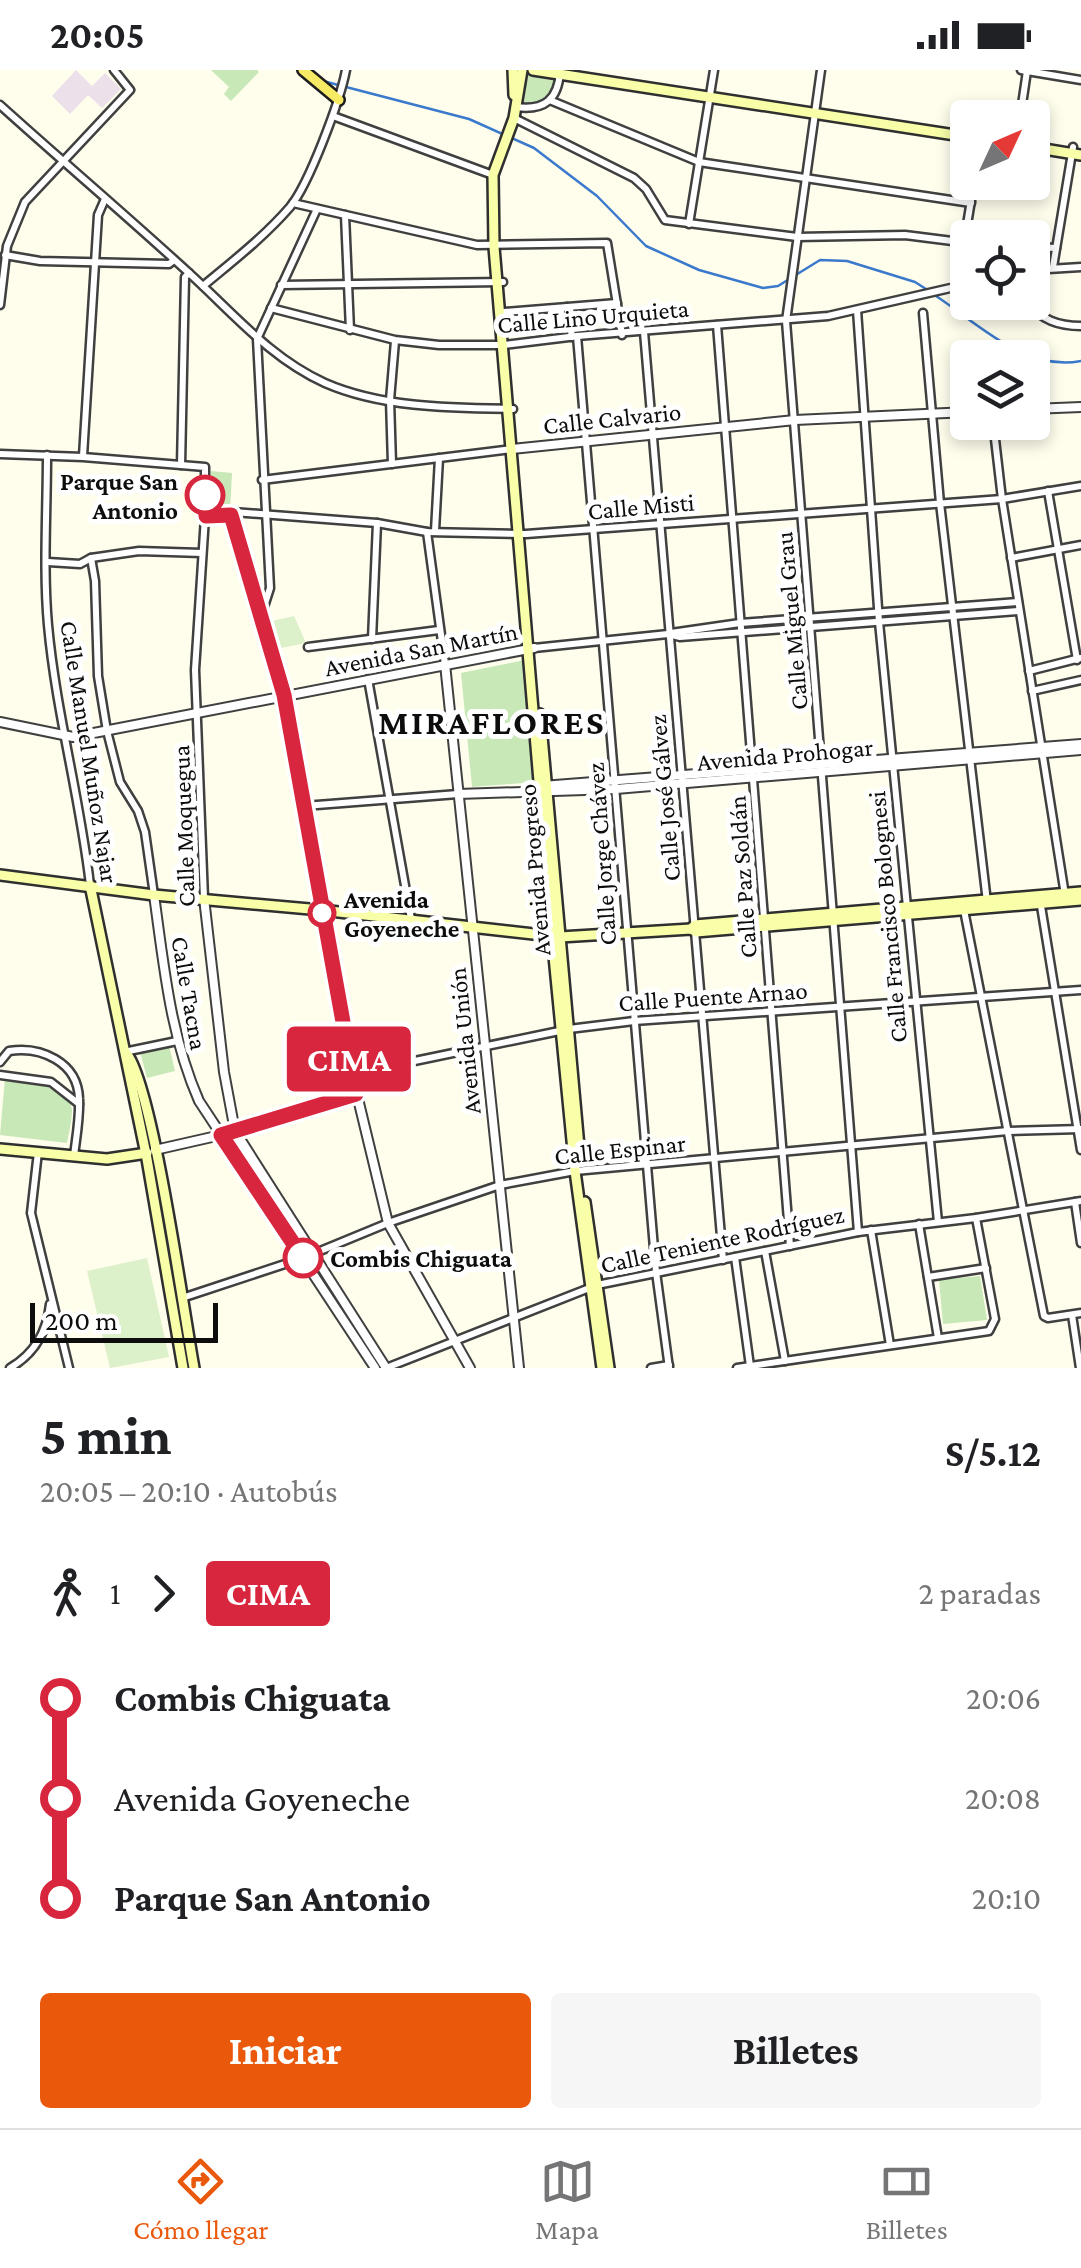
<!DOCTYPE html>
<html lang="es">
<meta charset="utf-8">
<style>
body{margin:0;font-family:"Crimson Pro",serif;background:#f6f6f6;color:#202124;height:100vh;display:flex;flex-direction:column;font-size:38px;white-space:nowrap}
*{box-sizing:border-box;margin:0}
p{font-size:32px;color:#757577}
.icon{flex:none;width:55px;height:55px;fill:none;stroke:currentColor;stroke-width:2;stroke-linecap:round;stroke-linejoin:round}
.map{position:relative;height:1298px;overflow:hidden}
.side{display:flex;flex-direction:column;background:#fff;flex:1}
.side>*{flex:none}
.badge{padding:0 20px;border-radius:8px;font-size:35px;line-height:65px}
.needle{width:65px;rotate:46deg}
.fabs{position:absolute;left:950px;top:30px;display:grid;gap:20px}
.fabs a{display:grid;place-items:center;width:100px;height:100px;border-radius:10px;background:#fff;box-shadow:0 5px 15px #0003;font-size:50px}
.scale{position:absolute;left:30px;bottom:25px;width:188px;box-sizing:border-box;padding-left:10px;border:5px solid #0d0d0d;border-top:0;font-size:28px;line-height:35px;white-space:nowrap;color:#0d0d0d;-webkit-text-stroke:8px #fff;paint-order:stroke}
.map>.badge{position:absolute;translate:-50% -50%;box-shadow:0 0 0 5px #fff}
.legs{display:flex;align-items:center;gap:15px;height:110px;padding:0 40px;font-size:32px}
.legs p{margin-inline-start:auto}
.head{display:flex;align-items:center;justify-content:space-between;height:170px;padding:0 40px}
h1{font-size:55px;font-weight:700;line-height:75px}
.action{display:flex;gap:20px;margin-top:auto;padding:20px 40px}
.action a{flex:1;height:115px;border-radius:10px;background:#ea580c;color:#fff;font-size:40px;font-weight:700;line-height:115px;text-align:center}
.action a+a{background:#f6f6f6;color:#202124}
ul{padding:0 40px;list-style:none}
li{display:flex;align-items:center;gap:35px;height:100px;font-size:38px}
li i{display:grid;place-items:center;width:15px;height:100%;margin:0 12px;background:currentColor}
li i::after{content:'';width:25px;height:25px;margin:-12px;border:8px solid;border-radius:50%;background:#fff}
li p{margin-inline-start:auto}
li:first-child i{background:linear-gradient(#0000 50%,currentColor 0)}
li:last-child i{background:linear-gradient(currentColor 50%,#0000 0)}
.status{display:flex;justify-content:space-between;align-items:center;height:70px;padding:0 50px;background:#fff;direction:ltr}
.status svg{height:28px;fill:currentColor}
.dock{display:flex;justify-content:space-around;align-items:center;height:140px;border-top:2px solid #e0e0e0;background:#fff;font-size:28px;color:#757577}
.dock a{display:grid;justify-items:center;gap:5px}
.dock .on{color:#ea580c}
.map>svg:first-child{display:block}
.industrial{fill:#ece1eb}
.green{fill:#c8e8b7}
.pitch{fill:#dcf0c9}
.lines{fill:none;stroke-linecap:round;stroke-linejoin:round}
.stream{stroke:#3a79cb;stroke-width:2.5}
.minor-casing{stroke:#404040;stroke-width:11}
.tertiary-casing{stroke:#404040;stroke-width:12}
.secondary-casing{stroke:#2f2f2f;stroke-width:14}
.primary-casing{stroke:#1e1e1e;stroke-width:14}
.minor{stroke:#fff;stroke-width:6}
.tertiary{stroke:#fff;stroke-width:8}
.secondary{stroke:#f9fea9;stroke-width:9}
.primary{stroke:#f7eb65;stroke-width:9}
.line-1-casing{stroke:#fff;stroke-width:22}
.line-1{stroke:#d7263d;stroke-width:15}
.stop-1-dot{fill:#fff;stroke:#d7263d;stroke-width:5}
.labels{text-anchor:middle;stroke-width:10;stroke-linejoin:round;paint-order:stroke}
.street-label{font-size:25px;fill:#0d0d0d;stroke:#fff}
.stop-label{font-size:25px;font-weight:bold;fill:#0d0d0d;stroke:#fff;text-anchor:start}
.district-label{font-size:35px;font-weight:bold;letter-spacing:2.5px;fill:#0d0d0d;stroke:#fff}
</style>
<div class="status"><b>20:05</b><svg viewBox="0 0 49 12"><path d="M0 12V9h3v3zM5 12V6h3v6zM10 12V3h3v9zM15 12V0h3v12zM26 1h20v11H26zM47 4h2v5h-2z"/></svg></div>
<div class="map">
<svg width="1081" height="1298" viewBox="0 0 1081 1298">
<rect width="100%" height="100%" fill="#fffeed"/>
<!-- industrial -->
<polygon class="industrial" points="76,0 92,16 105,3 121,19 102,38 88,25 70,44 52,26"/>
<!-- green -->
<g class="green">
<polygon points="211,0 257,0 259,2 231,31 224,24 229,17"/>
<polygon points="524,3 558,9 556,18 543,34 521,33"/>
<polygon points="211,401 232,403 230,442 209,440"/>
<polygon points="525,590 535,712 472,717 461,603"/>
<polygon points="169,975 175,1001 147,1008 140,982"/>
<path d="M5 1008C27 1010 70 1009 72 1040 72 1050 69 1063 67 1073L0 1065Z"/>
<polygon points="980,1206 987,1250 943,1254 939,1210"/>
</g>
<!-- pitch -->
<g class="pitch">
<polygon points="294,546 306,573 276,579 268,552"/>
<polygon points="147,1188 169,1287 110,1298 87,1201"/>
</g>
<g class="lines">
<!-- stream -->
<g class="stream">
<polyline points="311,0 317,6"/>
<polyline points="323,11 469,49 534,78 597,126 646,176 699,200 763,218 778,216 820,190 847,191 915,212 926,219"/>
<path d="M933 224C978 253 1024 302 1081 291"/>
</g>
<!-- minor casing -->
<g class="minor-casing">
<g id="minor">
<polyline points="821,0 786,251 858,1162"/>
<polyline points="1021,0 1081,10"/>
<polyline points="552,31 699,92 971,133"/>
<path d="M0 35C62 91 127 146 189 203 233 243 270 288 325 313 382 338 452 338 513 339"/>
<path d="M516 37C545 41 558 29 560 2"/>
<polyline points="333,46 493,105"/>
<polyline points="514,48 634,108 646,119 665,150 797,167 905,165 968,173"/>
<polyline points="1020,48 1027,1"/>
<polyline points="293,133 477,175 607,173 622,265"/>
<polyline points="345,145 350,260"/>
<polyline points="689,154 714,0"/>
<polyline points="964,173 974,112"/>
<polyline points="1032,177 1056,178"/>
<polyline points="5,185 40,191 169,194 174,190"/>
<polyline points="1053,197 1073,77"/>
<polyline points="1032,200 1081,197"/>
<polyline points="281,215 503,212"/>
<path d="M203 216C233 191 264 167 290 137 309 114 340 31 346 0"/>
<path d="M1027 232C1042 250 1058 256 1081 256"/>
<polyline points="0,235 7,176 25,132 130,20 114,0"/>
<polyline points="567,237 572,267"/>
<polyline points="271,238 395,270 439,275 504,275 577,266 828,246 968,214"/>
<polyline points="857,240 879,552 938,1152"/>
<polyline points="504,242 617,233"/>
<polyline points="923,243 940,433 987,832"/>
<polyline points="717,255 790,1176"/>
<polyline points="644,262 723,1190"/>
<polyline points="577,266 656,1202 669,1298"/>
<polyline points="993,352 1002,429 1065,825"/>
<polyline points="0,384 83,387 205,397 205,447 195,600 204,828"/>
<path d="M47 385C47 441 43 500 48 555 56 643 80 727 90 815"/>
<polyline points="83,386 98,145 105,129"/>
<polyline points="392,394 390,330 395,271"/>
<polyline points="181,395 185,207 189,203"/>
<polyline points="262,410 512,379"/>
<polyline points="1048,421 1077,590"/>
<polyline points="231,445 233,442 377,453 427,462 526,464 1002,429 1081,416"/>
<polyline points="231,445 284,625"/>
<polyline points="205,447 231,445"/>
<polyline points="435,461 439,388"/>
<polyline points="427,462 445,594"/>
<polyline points="91,488 95,511 98,606 107,661 120,712 138,741 145,762 154,825"/>
<polyline points="1011,488 1081,475"/>
<polyline points="48,492 80,494 91,488 139,481 202,483"/>
<polyline points="261,546 270,518 257,269 317,139"/>
<polyline points="671,563 740,553 1018,532"/>
<polyline points="372,569 377,453"/>
<polyline points="308,577 439,560"/>
<polyline points="534,578 668,564 680,567 1019,541"/>
<polyline points="1029,601 1080,588"/>
<polyline points="368,609 411,849"/>
<polyline points="1032,621 1081,610"/>
<polyline points="304,736 458,724"/>
<polyline points="1040,830 1081,1080"/>
<polyline points="964,840 1044,1246 1048,1248 1081,1243"/>
<polyline points="124,982 177,971"/>
<path d="M0 992 9 981C41 976 78 992 79 1029 80 1048 76 1068 74 1086"/>
<polyline points="352,1004 569,959 634,951 1081,920"/>
<polyline points="0,1005 51,1012 79,1034"/>
<polyline points="235,1061 356,1024"/>
<polyline points="38,1082 31,1143 69,1298"/>
<polyline points="1075,1132 1081,1173"/>
<polyline points="919,1154 938,1268"/>
<polyline points="871,1160 890,1275"/>
<polyline points="765,1181 785,1291"/>
<polyline points="735,1187 750,1296"/>
<polyline points="928,1207 986,1198"/>
<polyline points="182,1228 303,1188 388,1153 500,1115 575,1101 1008,1061 1081,1059"/>
<polyline points="1072,1245 1080,1298"/>
<path d="M10 1298C34 1284 47 1262 50 1234"/>
<polyline points="386,1298 597,1215 858,1162 976,1148 1081,1131"/>
<polyline points="651,1298 669,1295"/>
<polyline points="737,1298 989,1261 995,1249 976,1148"/>
</g>
</g>
<!-- tertiary casing -->
<g class="tertiary-casing">
<g id="tertiary">
<polyline points="1032,339 1081,337"/>
<polyline points="512,379 795,350 968,342"/>
<polyline points="445,594 519,1298"/>
<polyline points="284,625 352,1004 388,1153 470,1298"/>
<polyline points="0,652 73,667 534,578"/>
<polyline points="542,716 1081,674"/>
<polyline points="458,724 616,719 1081,680"/>
<path d="M154 825C164 896 170 965 199 1031L375 1298"/>
<polyline points="204,828 224,1002 235,1061 386,1298"/>
<polyline points="155,1080 221,1065"/>
</g>
</g>
<!-- secondary casing -->
<g class="secondary-casing">
<g id="secondary">
<polyline points="513,0 514,25"/>
<polyline points="522,0 514,48 493,105 494,177 552,866 575,1101 602,1298"/>
<polyline points="533,0 968,67"/>
<polyline points="1032,77 1081,85"/>
<polyline points="540,644 579,1077"/>
<polyline points="0,805 154,825 321,840 560,867 691,859 696,862 1081,830"/>
<polyline points="90,815 147,1089 183,1298"/>
<polyline points="691,859 695,855 1081,822"/>
<path d="M126 983C152 1011 184 1245 194 1298"/>
<polyline points="0,1079 107,1089 147,1083"/>
<polyline points="585,1132 609,1298"/>
</g>
</g>
<!-- primary casing -->
<g class="primary-casing">
<polyline id="primary" points="303,0 339,30"/>
</g>
<!-- minor -->
<use href="#minor" class="minor"/>
<!-- tertiary -->
<use href="#tertiary" class="tertiary"/>
<!-- secondary -->
<use href="#secondary" class="secondary"/>
<!-- primary -->
<use href="#primary" class="primary"/>
</g>
<g class="lines">
<!-- line-1 casing -->
<g class="line-1-casing">
<polyline id="line-1" points="205,425 206,446 231,445 284,625 356,1024 221,1065 303,1188"/>
</g>
<!-- line-1 -->
<use href="#line-1" class="line-1"/>
</g>
<!-- markers -->
<g class="stop-1-dot">
<circle cx="205" cy="425" r="18"/>
<circle cx="322" cy="843" r="12"/>
<circle cx="303" cy="1188" r="18"/>
</g>
<g class="labels">
<!-- street labels -->
<g class="street-label">
<text transform="translate(593 246) rotate(-5)" y="9">Calle Lino Urquieta</text>
<text transform="translate(612 348) rotate(-6)" y="9">Calle Calvario</text>
<text transform="translate(641 436) rotate(-5)" y="9">Calle Misti</text>
<text transform="translate(791 551) rotate(-95)" y="9">Calle Miguel Grau</text>
<text transform="translate(421 579) rotate(-11)" y="9">Avenida San Martín</text>
<text transform="translate(90 682) rotate(81)" y="9">Calle Manuel Muñoz Najar</text>
<text transform="translate(785 684) rotate(-5)" y="9">Avenida Prohogar</text>
<text transform="translate(664 728) rotate(-95)" y="9">Calle José Gálvez</text>
<text transform="translate(183 756) rotate(-92)" y="9">Calle Moquegua</text>
<text transform="translate(601 784) rotate(-94)" y="9">Calle Jorge Chávez</text>
<text transform="translate(534 800) rotate(-95)" y="9">Avenida Progreso</text>
<text transform="translate(742 807) rotate(-94)" y="9">Calle Paz Soldán</text>
<text transform="translate(887 847) rotate(-95)" y="9">Calle Francisco Bolognesi</text>
<text transform="translate(190 923) rotate(80)" y="9">Calle Tacna</text>
<text transform="translate(713 926) rotate(-4)" y="9">Calle Puente Arnao</text>
<text transform="translate(464 971) rotate(-96)" y="9">Avenida Unión</text>
<text transform="translate(620 1079) rotate(-6)" y="9">Calle Espinar</text>
<text transform="translate(722 1169) rotate(-12)" y="9">Calle Teniente Rodríguez</text>
</g>
<!-- stop labels -->
<g class="stop-label">
<text x="178" y="420" text-anchor="end">Parque San<tspan x="178" dy="29">Antonio</tspan></text>
<text x="344" y="838">Avenida<tspan x="344" dy="29">Goyeneche</tspan></text>
<text x="330" y="1197">Combis Chiguata</text>
</g>
<!-- district labels -->
<g class="district-label">
<text x="492" y="664">MIRAFLORES</text>
</g>
</g>
</svg>
<div class="fabs">
<a><svg class="needle" viewBox="-14 -14 28 28"><path d="M0-13l5 13h-10z" fill="#e53935"/><path d="M0 13l5-13h-10z" fill="#757577"/></svg></a>
<a><svg class="icon" aria-label="locate" viewBox="0 0 24 24"><circle cx="12" cy="12" r="6"/><path d="M12 2v4M12 18v4M2 12h4M18 12h4"/></svg></a>
<a><svg class="icon" aria-label="layers" viewBox="0 0 24 24"><path d="M12 4l9 5-9 5-9-5zM3 14l9 5 9-5"/></svg></a>
</div>
<div class="scale">200 m</div>
<b class="badge" style="left:349px;top:989px;background:#d7263d;color:#fff">CIMA</b>
</div>
<section class="side">
<div class="head"><div><h1>5 min</h1><p>20:05 – 20:10 · Autobús</p></div><b>S/5.12</b></div>
<div class="legs"><svg class="icon" aria-label="walk" viewBox="0 0 24 24"><circle cx="13" cy="4" r="2"/><path d="M13 8l-2 6 4 7M11 14l-3 7M7 12l3-4h3l4 4"/></svg>1<svg class="icon" aria-label="forward" viewBox="0 0 24 24"><path d="M9 5l7 7-7 7"/></svg><b class="badge" style="background:#d7263d;color:#fff">CIMA</b><p>2 paradas</p></div>
<ul>
<li><i style="color:#d7263d"></i><b>Combis Chiguata</b><p>20:06</p></li>
<li><i style="color:#d7263d"></i><span>Avenida Goyeneche</span><p>20:08</p></li>
<li><i style="color:#d7263d"></i><b>Parque San Antonio</b><p>20:10</p></li>
</ul>
<div class="action"><a>Iniciar</a><a>Billetes</a></div>
</section>
<nav class="dock">
<a class="on"><svg class="icon" aria-label="directions" viewBox="0 0 24 24"><path d="M12 3l9 9-9 9-9-9zM9 14v-3h6M13 9l2 2-2 2"/></svg>Cómo llegar</a>
<a><svg class="icon" aria-label="map" viewBox="0 0 24 24"><path d="M3 6l6-2 6 2 6-2v14l-6 2-6-2-6 2zM9 4v14M15 6v14"/></svg>Mapa</a>
<a><svg class="icon" aria-label="tickets" viewBox="0 0 24 24"><path d="M3 7h18v10H3zM15 7v10"/></svg>Billetes</a>
</nav>
